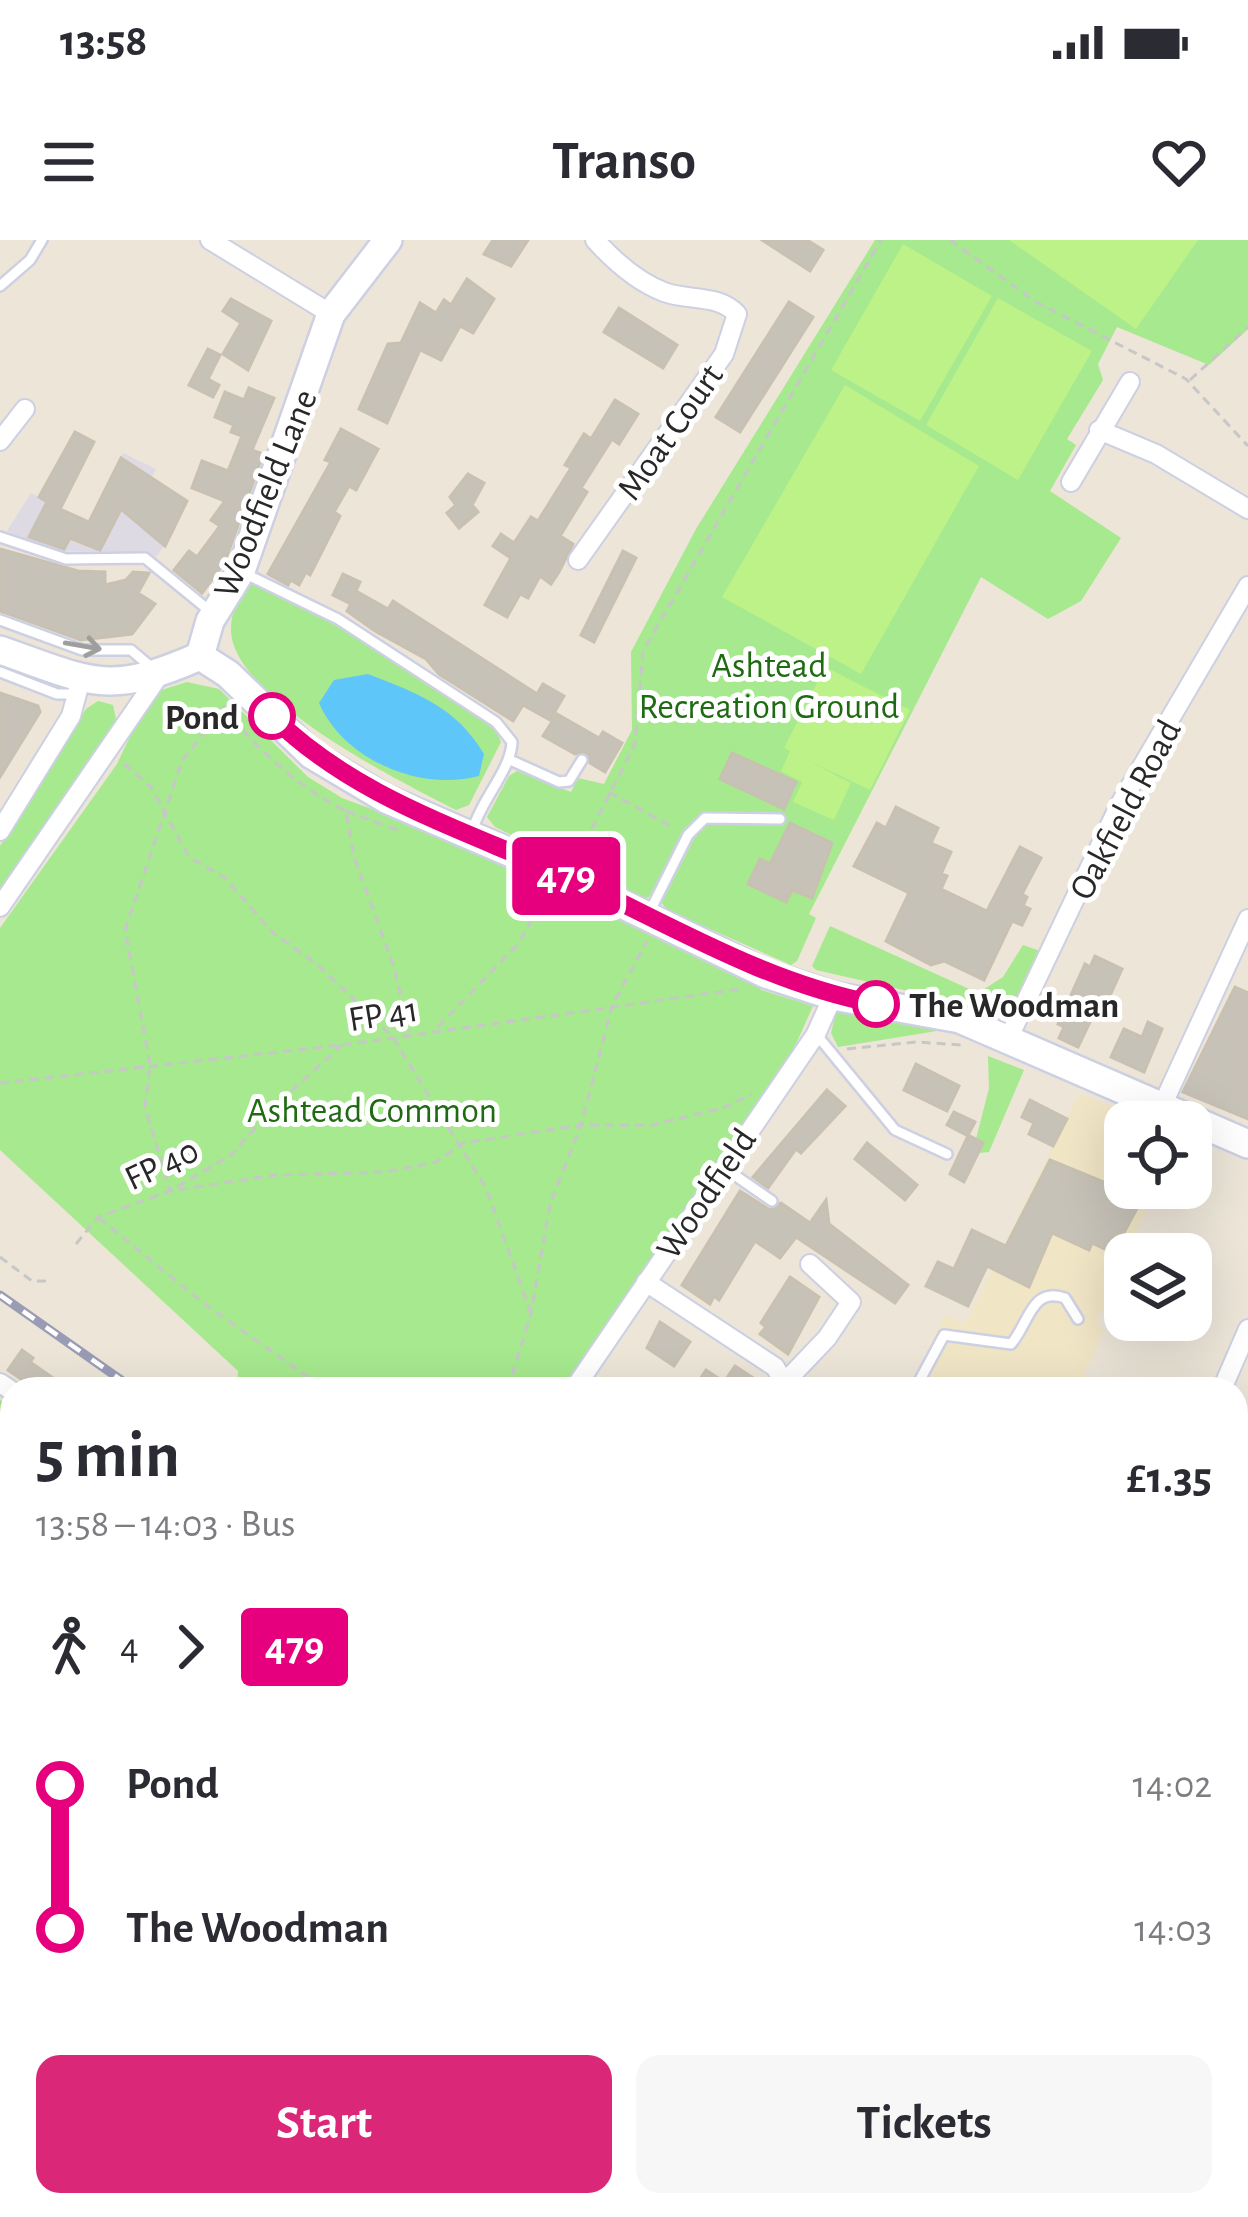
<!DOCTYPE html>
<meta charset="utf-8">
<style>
body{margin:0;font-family:"Alegreya Sans",sans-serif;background:#f7f7f7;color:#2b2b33;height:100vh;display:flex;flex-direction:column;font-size:45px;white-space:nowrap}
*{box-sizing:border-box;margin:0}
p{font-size:39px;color:#7c7c81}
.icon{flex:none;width:66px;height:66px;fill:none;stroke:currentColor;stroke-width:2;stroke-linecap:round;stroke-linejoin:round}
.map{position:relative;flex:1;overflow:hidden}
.sheet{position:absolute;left:0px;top:1137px;width:1248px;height:840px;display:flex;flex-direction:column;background:#fff;border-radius:36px 36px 0 0;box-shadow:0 12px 48px #0002}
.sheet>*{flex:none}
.badge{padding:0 24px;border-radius:9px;font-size:42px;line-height:78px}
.buttons{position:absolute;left:1104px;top:861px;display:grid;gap:24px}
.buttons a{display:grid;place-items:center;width:108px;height:108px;border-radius:24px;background:#fff;box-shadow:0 12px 48px #0002;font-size:60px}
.map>.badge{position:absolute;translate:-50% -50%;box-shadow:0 0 0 6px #fff}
.legs{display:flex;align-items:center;gap:18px;height:132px;padding:0 36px;font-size:39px}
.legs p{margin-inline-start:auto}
.summary{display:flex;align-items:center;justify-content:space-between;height:204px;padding:0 36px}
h1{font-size:66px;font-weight:700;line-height:90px}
.cta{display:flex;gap:24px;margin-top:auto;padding:24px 36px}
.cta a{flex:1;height:138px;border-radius:24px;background:#db2777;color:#fff;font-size:48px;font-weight:700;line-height:138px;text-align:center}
.cta a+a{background:#f7f7f7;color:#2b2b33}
ul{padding:0 36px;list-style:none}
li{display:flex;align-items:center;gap:42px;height:144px;font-size:45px}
li i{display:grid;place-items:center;width:18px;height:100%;margin:0 15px;background:currentColor}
li i::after{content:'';width:30px;height:30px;margin:-15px;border:9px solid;border-radius:50%;background:#fff}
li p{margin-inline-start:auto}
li:first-child i{background:linear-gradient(#0000 50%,currentColor 0)}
li:last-child i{background:linear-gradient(currentColor 50%,#0000 0)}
.status{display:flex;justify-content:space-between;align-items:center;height:84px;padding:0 60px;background:#fff;direction:ltr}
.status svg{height:33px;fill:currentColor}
header{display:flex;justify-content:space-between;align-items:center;height:156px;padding:0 36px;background:#fff;font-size:54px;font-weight:700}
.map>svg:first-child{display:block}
.industrial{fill:#dddae4}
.education{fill:#f0e5c5}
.green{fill:#a6e98e}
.pitch{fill:#bdf288}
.water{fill:#5fc6fa}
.building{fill:#c7c2b8;stroke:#c8c1b2;stroke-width:3}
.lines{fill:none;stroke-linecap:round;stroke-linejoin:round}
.lane-casing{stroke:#cdd0e3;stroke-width:14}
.street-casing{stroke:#cdd0e3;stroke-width:22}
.secondary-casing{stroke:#cdd0e3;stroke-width:32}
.path{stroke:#c7c7c7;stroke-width:3;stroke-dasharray:9 6;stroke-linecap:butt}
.lane{stroke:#fff;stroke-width:9}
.street{stroke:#fff;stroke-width:18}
.secondary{stroke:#fff;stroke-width:27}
.rail-casing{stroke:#9a9cb5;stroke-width:9}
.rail{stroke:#fff;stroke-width:4.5;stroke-dasharray:14;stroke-linecap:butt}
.oneway{stroke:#9e9e9e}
.line-1-casing{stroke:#fff;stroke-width:27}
.line-1{stroke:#e6007e;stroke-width:18}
.stop-1-dot{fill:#fff;stroke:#e6007e;stroke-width:6}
.labels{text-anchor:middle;stroke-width:10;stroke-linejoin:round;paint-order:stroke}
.street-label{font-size:36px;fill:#282828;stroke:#fff}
.park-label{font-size:36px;fill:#1e6b12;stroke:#fff}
.stop-label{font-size:36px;font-weight:bold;fill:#282828;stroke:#fff;text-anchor:end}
</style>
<div class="status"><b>13:58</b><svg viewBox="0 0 49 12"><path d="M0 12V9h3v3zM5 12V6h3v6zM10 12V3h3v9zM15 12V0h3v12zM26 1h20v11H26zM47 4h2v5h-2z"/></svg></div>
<header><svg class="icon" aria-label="menu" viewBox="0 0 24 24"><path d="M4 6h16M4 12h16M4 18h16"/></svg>Transo<svg class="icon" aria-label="heart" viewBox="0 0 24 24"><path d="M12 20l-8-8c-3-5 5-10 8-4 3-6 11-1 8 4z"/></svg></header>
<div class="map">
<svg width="1248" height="1977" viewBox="0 0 1248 1977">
<rect width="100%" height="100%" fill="#ece5d8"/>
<!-- industrial -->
<polygon class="industrial" points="123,213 156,229 137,265 173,293 156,317 146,312 56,311 7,291 31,253 89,282"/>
<!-- education -->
<polygon class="education" points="1079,854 1156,882 1125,882 1125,948 1156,948 1096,1083 1104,1091 1077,1149 909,1149 945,1075 965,1084"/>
<!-- green -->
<g class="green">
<polygon points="875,0 1248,0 1248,89 1209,125 1117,87 1098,124 1103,140 1067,199 1076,205 1050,251 1121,298 1081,361 1048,379 981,337 809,674 816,678 797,721 791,725 667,670 661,662 690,607 680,600 649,657 642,659 495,587 487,577 509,536 517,531 571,552 578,538 604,544 632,490 631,412 696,289"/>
<path d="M252 342 329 381 494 486 501 502 469 565 456 570C399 541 247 465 232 399 228 382 236 362 243 346Z"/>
<polygon points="187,442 219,449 308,537 342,558 471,606 750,736 761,750 813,766 791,815 563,1149 237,1149 238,1131 0,910 0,688 117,524 142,471 158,451"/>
<polygon points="98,461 113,465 116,479 0,661 0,606 86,469"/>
<polygon points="830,686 978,753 1003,737 1023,705 1043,712 1015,767 1006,770 995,763 987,769 816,730 812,726"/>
<polygon points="836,772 943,790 838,807 831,793"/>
<polygon points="988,816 1024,830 989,912 979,913 983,903 976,899 989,848"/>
<polygon points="0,1160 12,1168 12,1867 0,1886"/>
</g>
<!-- pitch -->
<g class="pitch">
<polygon points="1009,0 1198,0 1136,89"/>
<polygon points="903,4 992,56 920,181 831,130"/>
<polygon points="998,58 1092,111 1018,240 926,185"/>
<polygon points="845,145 979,226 861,434 722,357"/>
<polygon points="825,427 910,470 870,550 805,519 851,543 834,580 793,562 802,542 781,531 790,511 784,508"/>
</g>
<!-- water -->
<path class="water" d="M368 434C419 454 456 467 484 514L479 536C420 552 344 520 319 463L334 440Z"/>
<!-- building -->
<g class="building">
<polygon points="493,0 528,0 511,26 484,14"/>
<polygon points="762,0 807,0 823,10 810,31"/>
<polygon points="467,39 494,59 473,93 460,86 441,120 420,110 387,183 359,169 388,104 401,103 420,63 436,73 444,60 451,65"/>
<polygon points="231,59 271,81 248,130 223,114 241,83 223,71"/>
<polygon points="789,62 813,77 740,192 716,177"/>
<polygon points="619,68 677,105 663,128 604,92"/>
<polygon points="208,109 220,115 208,139 219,145 213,157 189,145"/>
<polygon points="249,148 274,158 252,210 263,214 225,322 202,353 174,330 189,311 197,317 220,286 211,280 225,261 192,248 202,221 228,231 242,196 231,192 234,185 215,177 225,152 244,160"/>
<polygon points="615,160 638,174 619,204 612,199 581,248 587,252 560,296 573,304 559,332 551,344 540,336 528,358 520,354 507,377 485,365 511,318 493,306 501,294 514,303 531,277 538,281 571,228 565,225 584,194 591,199"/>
<polygon points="341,189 378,209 356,250 349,246 334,272 340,276 310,335 306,332 299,345 291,340 288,345 268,334 331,222 325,220"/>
<polygon points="75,192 94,202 60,269 89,282 121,218 187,261 165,306 121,269 100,310 70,298 64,309 29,297 47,262 39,257"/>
<polygon points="468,234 484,243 472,265 478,272 459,288 447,273 456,265 450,257"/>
<polygon points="0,309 78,331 105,332 105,345 126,340 133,332 149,333 138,353 155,364 132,394 81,400 0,371"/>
<polygon points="623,311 636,318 594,402 581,395"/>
<polygon points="343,334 360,342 356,351 388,369 393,361 537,454 543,444 564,456 550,480 523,465 513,481 439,434 426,419 375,391 347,371 351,364 333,355"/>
<polygon points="0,453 38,466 40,472 0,537"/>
<polygon points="557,474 599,498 603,492 622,503 605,532 590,523 586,512 575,514 543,496"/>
<polygon points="732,513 796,542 784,569 720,539"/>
<polygon points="896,567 938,588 931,603 951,612 941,634 947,636 941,649 987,671 1020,607 1041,618 1022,654 1027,657 1023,666 1030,669 1022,685 1012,681 984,740 944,721 931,725 886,701 909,653 854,626 877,583 886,588"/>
<polygon points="790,583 832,603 812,658 792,650 786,662 748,644 760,619 770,624"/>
<polygon points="1095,716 1122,729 1108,760 1102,757 1078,807 1059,798 1064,787 1058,784 1085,724 1090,727"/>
<polygon points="1235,747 1248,753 1248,879 1183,852"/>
<polygon points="1148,782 1162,789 1144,832 1111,817 1124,789 1142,797"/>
<polygon points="916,824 959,846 947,871 904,850"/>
<polygon points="827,850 845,866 801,913 796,909 768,948 753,937"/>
<polygon points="1030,860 1067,879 1053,906 1029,894 1034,883 1022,877"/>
<polygon points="954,872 975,882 968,895 983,903 964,942 950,934 968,896 947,885"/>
<polygon points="867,903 917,945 905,960 855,919"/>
<polygon points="1050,920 1123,950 1148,948 1113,1013 1092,1003 1089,1010 1052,993 1029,1047 987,1026 968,1066 926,1046 938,1022 954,1029 972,990 1006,1006"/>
<polygon points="740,951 770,970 781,963 810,983 826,960 829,984 908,1045 895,1063 796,997 780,1018 755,1001 719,1060 714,1056 710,1064 682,1045"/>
<polygon points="790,1037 819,1057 788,1114 760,1094 766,1087 761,1083"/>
<polygon points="660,1082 690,1102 674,1126 647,1108"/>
<polygon points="22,1110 33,1118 30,1122 69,1149 36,1149 8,1130"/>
<polygon points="735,1126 770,1149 708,1149 698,1142 706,1130 724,1142"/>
</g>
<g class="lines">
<!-- lane casing -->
<g class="lane-casing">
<g id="lane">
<polyline points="0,46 30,20 42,0"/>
<polyline points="0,297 66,319 145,318 211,372"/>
<path d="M246 334 338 379 496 482 512 502C511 530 481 560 473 589"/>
<polyline points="0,380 82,410 131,410 151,427"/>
<polyline points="0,432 57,454 77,454"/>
<polyline points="510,520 559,542 569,541 582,520"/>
<polyline points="650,671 688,595 705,578 780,579"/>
<polyline points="816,794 895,890 947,914"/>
<polyline points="723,927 772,961"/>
<path d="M915 1149 944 1095 1011 1104C1029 1084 1031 1046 1065 1058L1078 1079"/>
<polyline points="1236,1387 1248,1392"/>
<polyline points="1236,1462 1248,1433"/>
</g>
</g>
<!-- street casing -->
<g class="street-casing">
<g id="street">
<polyline points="210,0 331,74"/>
<polyline points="1099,190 1156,214 1248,269"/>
<polyline points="0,201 25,169"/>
<polyline points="1071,242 1130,142"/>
<path d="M578 320 724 114 737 74C719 54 688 61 664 52 638 42 614 21 595 0"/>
<polyline points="0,591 71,476 81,439"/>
<polyline points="0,667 160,434"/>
<polyline points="1009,797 1120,564 1248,346"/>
<polyline points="1162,866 1248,679"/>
<polyline points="646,1042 775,1127 788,1149"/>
<polyline points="786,1141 827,1098 851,1062 810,1024"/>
<polyline points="0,1143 12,1151"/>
<polyline points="574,1149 816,794 833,756"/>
<polyline points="1222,1149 1248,1089"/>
<polyline points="1236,1801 1248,1807"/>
<polyline points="0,1903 12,1885"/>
<polyline points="347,1965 368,1977"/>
<polyline points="1035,1965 1058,1977"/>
<polyline points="401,1977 409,1965"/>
<polyline points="641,1977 647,1965"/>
<polyline points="838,1977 844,1965"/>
</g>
</g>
<!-- secondary casing -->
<g class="secondary-casing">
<g id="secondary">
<path d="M0 410C92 442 107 457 200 416"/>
<polyline points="200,416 228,434 312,515 386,559 562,635 766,734 833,756 960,779 1248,904"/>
<polyline points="200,416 210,381 241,331 331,74 388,0"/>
</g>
</g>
<!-- path -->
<g class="path">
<polyline points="950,0 1036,62 1186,139 1248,206"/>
<polyline points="1190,140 1248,87"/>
<polyline points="225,466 182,521 125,690 150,824 145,867 170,951 276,935 386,932 436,922 463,903 581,885 651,885 723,868 752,854"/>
<path d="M223 468C259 510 296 546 346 571L354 617 394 727 409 791"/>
<polyline points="124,524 151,547 189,617 225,638 273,693 317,724 392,796 486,948 531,1073"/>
<polyline points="609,552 674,588"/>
<polyline points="346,571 400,591"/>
<polyline points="578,616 635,504 643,411 881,0"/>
<polyline points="438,787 518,704 548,651"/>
<polyline points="847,809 916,802 962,805"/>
<polyline points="0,843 342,805 741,749"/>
<polyline points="99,978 202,1062 325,1149"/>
<polyline points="76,1004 98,977 170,951 231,915 275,866 342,805"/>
<polyline points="0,1017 32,1041 47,1041"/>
<polyline points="508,1149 531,1073 550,964 581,885 612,766 647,701"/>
<polyline points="0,1205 12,1214"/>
<polyline points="0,1529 12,1528"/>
</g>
<!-- lane -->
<use href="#lane" class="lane"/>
<!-- street -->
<use href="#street" class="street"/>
<!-- secondary -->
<use href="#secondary" class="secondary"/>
<!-- rail casing -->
<g class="rail-casing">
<g id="rail">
<polyline points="0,1055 134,1149"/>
<polyline points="1236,1758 1248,1764"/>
</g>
</g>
<!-- rail -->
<use href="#rail" class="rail"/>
</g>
<!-- one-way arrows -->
<defs><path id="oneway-shaft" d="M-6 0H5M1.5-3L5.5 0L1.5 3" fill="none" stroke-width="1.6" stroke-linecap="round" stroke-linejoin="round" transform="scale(3)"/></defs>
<use class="oneway" href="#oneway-shaft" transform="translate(83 406) rotate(10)"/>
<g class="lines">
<!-- line-1 casing -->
<g class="line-1-casing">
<path id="line-1" d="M272 476C352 555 456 587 557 632 663 680 761 742 876 764"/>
</g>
<!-- line-1 -->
<use href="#line-1" class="line-1"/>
</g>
<!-- markers -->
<g class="stop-1-dot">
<circle cx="272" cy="476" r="21"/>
<circle cx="876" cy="764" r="21"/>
</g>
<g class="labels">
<!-- street labels -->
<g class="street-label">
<text transform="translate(669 191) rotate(-55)" y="13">Moat Court</text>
<text transform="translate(264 253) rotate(-68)" y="13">Woodfield Lane</text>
<text transform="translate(1124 569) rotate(-62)" y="13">Oakfield Road</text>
<text transform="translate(383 773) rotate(-9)" y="13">FP 41</text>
<text transform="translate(161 923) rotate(-25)" y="13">FP 40</text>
<text transform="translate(705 953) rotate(-56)" y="13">Woodfield</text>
</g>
<!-- park labels -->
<g class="park-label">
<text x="769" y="437">Ashtead<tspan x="769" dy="41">Recreation Ground</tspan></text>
<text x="372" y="882">Ashtead Common</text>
</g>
<!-- stop labels -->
<g class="stop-label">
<text x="239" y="489">Pond</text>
<text x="909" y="777" text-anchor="start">The Woodman</text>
</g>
</g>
</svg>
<div class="buttons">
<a><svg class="icon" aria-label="locate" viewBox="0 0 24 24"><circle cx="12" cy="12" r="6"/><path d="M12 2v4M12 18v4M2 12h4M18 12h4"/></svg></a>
<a><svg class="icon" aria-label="layers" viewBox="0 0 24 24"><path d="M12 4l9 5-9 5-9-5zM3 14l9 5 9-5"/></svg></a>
</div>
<b class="badge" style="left:566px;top:636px;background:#e6007e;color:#fff">479</b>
<section class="sheet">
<div class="summary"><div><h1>5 min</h1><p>13:58 – 14:03 · Bus</p></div><b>£1.35</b></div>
<div class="legs"><svg class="icon" aria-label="walk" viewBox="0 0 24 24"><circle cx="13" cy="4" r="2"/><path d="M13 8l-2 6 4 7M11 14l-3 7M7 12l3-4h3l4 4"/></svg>4<svg class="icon" aria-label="forward" viewBox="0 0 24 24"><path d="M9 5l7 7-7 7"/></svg><b class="badge" style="background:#e6007e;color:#fff">479</b></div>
<ul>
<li><i style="color:#e6007e"></i><b>Pond</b><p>14:02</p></li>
<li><i style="color:#e6007e"></i><b>The Woodman</b><p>14:03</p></li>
</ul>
<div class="cta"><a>Start</a><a>Tickets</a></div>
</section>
</div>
